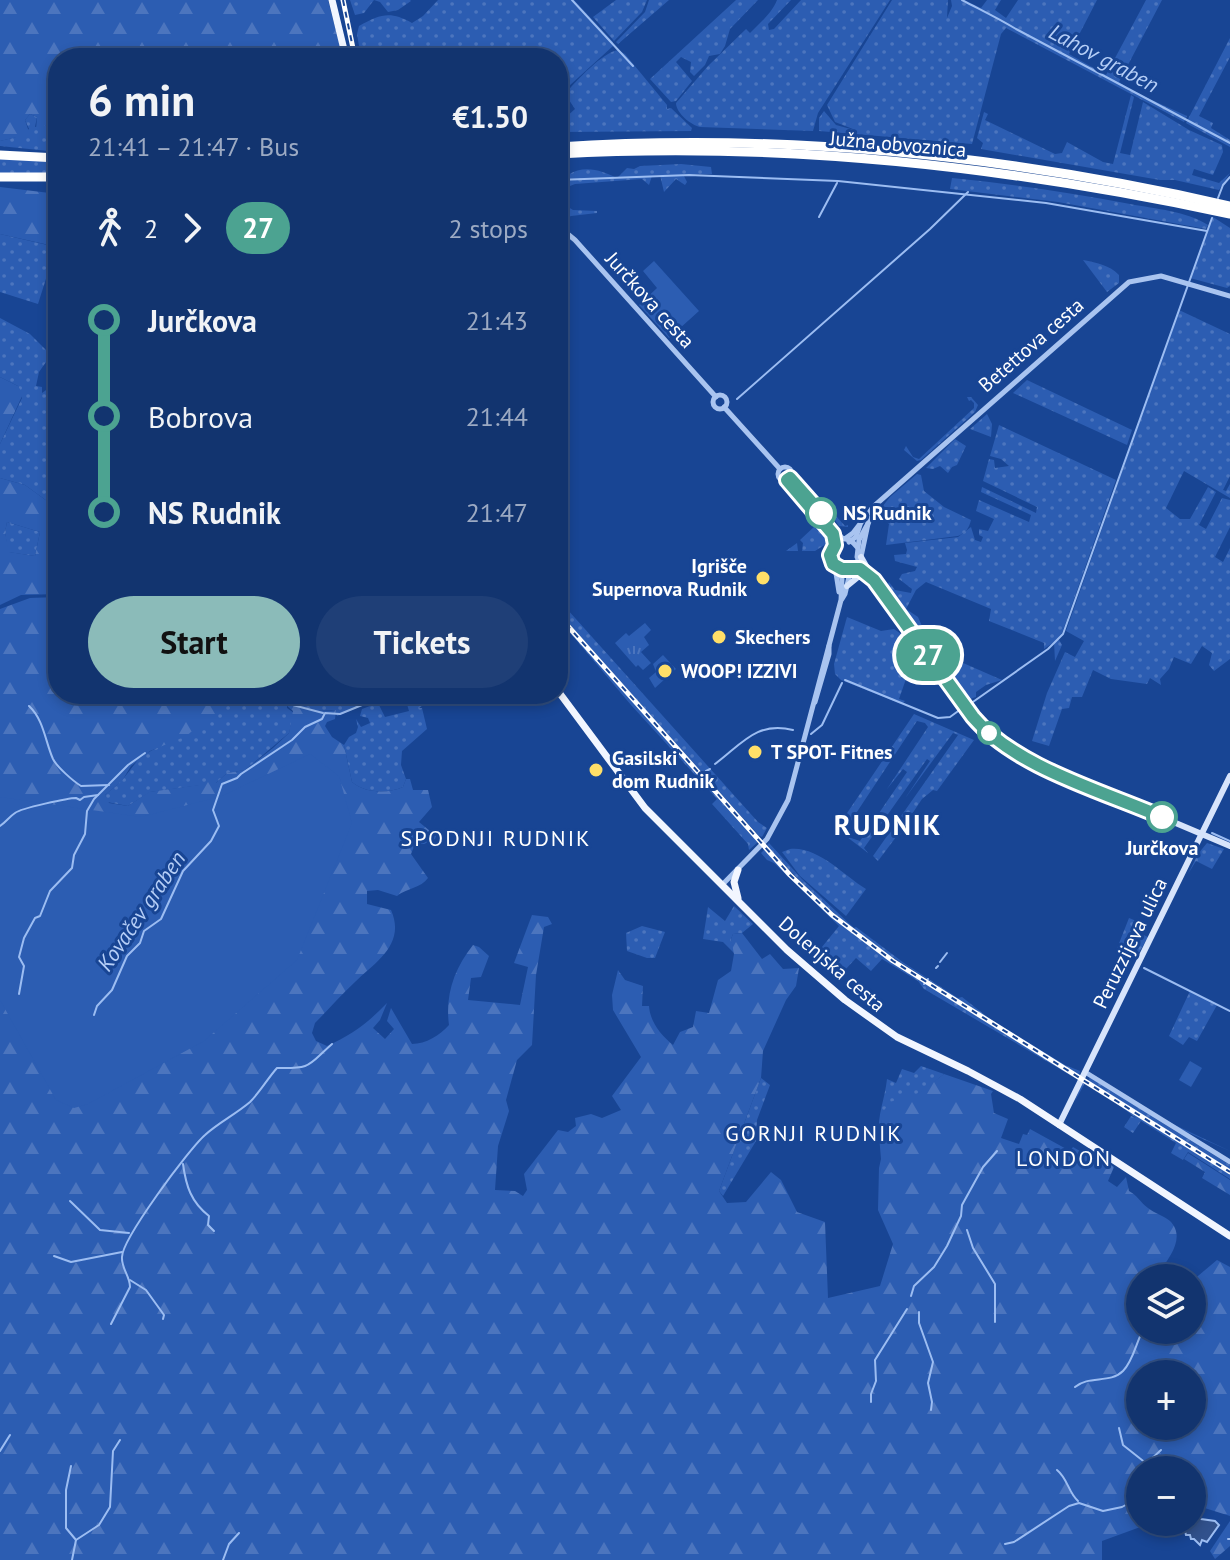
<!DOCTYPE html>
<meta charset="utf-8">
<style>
body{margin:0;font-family:"PT Sans",sans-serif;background:#1f3f77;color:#f1f3f6;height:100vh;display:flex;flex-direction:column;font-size:30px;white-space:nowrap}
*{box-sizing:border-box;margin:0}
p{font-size:26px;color:#9caac3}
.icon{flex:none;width:44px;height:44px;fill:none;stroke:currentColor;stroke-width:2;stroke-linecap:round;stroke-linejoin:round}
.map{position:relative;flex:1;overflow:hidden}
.sheet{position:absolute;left:48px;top:48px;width:520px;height:656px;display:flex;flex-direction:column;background:#12346f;border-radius:32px;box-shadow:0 4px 12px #0003,0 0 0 2px #314f82}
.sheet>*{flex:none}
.badge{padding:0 16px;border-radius:26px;font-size:28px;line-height:52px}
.controls{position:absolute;left:1126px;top:1264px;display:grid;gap:16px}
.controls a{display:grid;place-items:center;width:80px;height:80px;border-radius:50%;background:#12346f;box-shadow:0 4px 12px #0003,0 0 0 2px #314f82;font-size:40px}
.map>.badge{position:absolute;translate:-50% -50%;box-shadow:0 0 0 4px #fff}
.legs{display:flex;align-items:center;gap:12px;height:88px;padding:0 40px;font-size:26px}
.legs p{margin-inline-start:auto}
.overview{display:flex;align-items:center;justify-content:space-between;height:136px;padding:0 40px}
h1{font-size:44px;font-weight:800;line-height:60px}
.primary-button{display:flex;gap:16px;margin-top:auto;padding:16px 40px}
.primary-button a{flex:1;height:92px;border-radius:48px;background:#8bbbb9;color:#111;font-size:32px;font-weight:800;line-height:92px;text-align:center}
.primary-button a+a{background:#1f3f77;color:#f1f3f6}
ul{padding:0 40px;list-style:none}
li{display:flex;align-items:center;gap:28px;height:96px;font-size:30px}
li i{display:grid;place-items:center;width:12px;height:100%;margin:0 10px;background:currentColor}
li i::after{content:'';width:20px;height:20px;margin:-10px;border:6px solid;border-radius:50%;background:#12346f}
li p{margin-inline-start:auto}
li:first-child i{background:linear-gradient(#0000 50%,currentColor 0)}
li:last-child i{background:linear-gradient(currentColor 50%,#0000 0)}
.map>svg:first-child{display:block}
.grass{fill:url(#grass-dots);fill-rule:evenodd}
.forest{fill:url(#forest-firs);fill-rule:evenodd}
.park{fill:url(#park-tufts)}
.pitch{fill:#2c5db2}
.water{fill:#31518c;stroke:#9cbdf2;stroke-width:2}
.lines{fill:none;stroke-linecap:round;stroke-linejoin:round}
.stream{stroke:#9cbdf2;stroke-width:2}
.tertiary{stroke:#a9c4f0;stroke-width:5}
.secondary{stroke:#d7e4fb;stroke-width:6}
.primary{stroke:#f2f6ff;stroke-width:7}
.motorway{stroke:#fff;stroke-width:9}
.rail-casing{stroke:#fff;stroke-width:5}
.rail{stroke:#184594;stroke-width:2;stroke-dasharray:6;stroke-linecap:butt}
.line-1-casing{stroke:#fff;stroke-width:18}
.line-1{stroke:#4ca391;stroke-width:12}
.stop-1-dot{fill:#fff;stroke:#4ca391;stroke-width:4}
.poi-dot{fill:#ffdf68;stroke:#184594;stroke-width:3}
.labels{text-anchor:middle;stroke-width:6;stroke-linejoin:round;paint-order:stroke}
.street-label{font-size:20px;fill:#fff;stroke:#184594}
.stop-label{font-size:20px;font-weight:bold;fill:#fff;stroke:#184594;text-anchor:start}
.poi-label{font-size:20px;font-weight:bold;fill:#fff;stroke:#184594;text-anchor:start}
.water-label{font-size:22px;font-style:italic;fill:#b5cef7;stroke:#184594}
.neighbourhood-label{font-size:22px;letter-spacing:2px;fill:#fff;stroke:#184594}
.district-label{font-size:28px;font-weight:bold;letter-spacing:2px;fill:#fff;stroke:#184594}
</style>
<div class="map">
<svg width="1230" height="1560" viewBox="0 0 1230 1560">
<defs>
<pattern id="grass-dots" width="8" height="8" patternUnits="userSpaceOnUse" patternTransform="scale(2)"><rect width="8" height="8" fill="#2c5db2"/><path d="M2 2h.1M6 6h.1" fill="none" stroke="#4c75be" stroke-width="1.8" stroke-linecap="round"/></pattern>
<pattern id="forest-firs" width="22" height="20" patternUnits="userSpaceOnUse" patternTransform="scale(2)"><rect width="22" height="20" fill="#2c5db2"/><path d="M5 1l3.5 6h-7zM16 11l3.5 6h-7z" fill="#4c75be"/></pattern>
<pattern id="park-tufts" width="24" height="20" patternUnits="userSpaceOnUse" patternTransform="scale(2)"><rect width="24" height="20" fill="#2c5db2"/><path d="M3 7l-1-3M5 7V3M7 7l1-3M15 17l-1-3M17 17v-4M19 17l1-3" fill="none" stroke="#4c75be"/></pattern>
</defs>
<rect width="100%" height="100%" fill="#184594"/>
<!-- grass -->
<g class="grass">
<polygon points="350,0 410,0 411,1 398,10 388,12 380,2 374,0 364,13 355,15"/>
<path d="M438 0H574L613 42V46L558 96V58H361L357 34 359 26C381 14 390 11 412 23L423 16Z"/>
<polygon points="616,0 647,0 642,12 614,41 593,17"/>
<polygon points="649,0 669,0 618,44 616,42 645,12"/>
<polygon points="736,0 758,0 730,29 725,46 720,54 709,56 705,65 694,76 690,72 691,62 681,57 676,62 692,81 676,101 671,102 650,79"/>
<path d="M777 0H791L768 24 769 30 774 29 801 0H890L818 113 813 131 700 127C691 125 676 113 676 103L708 66 746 29 750 33C760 23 772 13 777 0Z"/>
<polygon points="892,0 948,0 947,18 952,6 951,0 964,0 981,8 987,0 1001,0 995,10 1006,18 1018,0 1097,0 1069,54 1106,75 1146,0 1162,0 1119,82 1132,91 1187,116 1184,122 1006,28 1001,34 972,144 819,131 819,118 824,111 836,125 858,131 835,122 827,105"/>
<polygon points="1230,38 1230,57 1199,116 1213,123 1211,128 1230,140 1230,143 1214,136 1230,144 1230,147 1186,123"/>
<path d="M618 50 625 54 667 105V109L671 108 692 128 691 131 558 132V114L565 118 575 109 565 94C576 81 603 52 618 50Z"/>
<polygon points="1131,95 1134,97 1120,153 1130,155 1143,102 1189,130 1222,145 1223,152 1213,175 1194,169 1192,175 1219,183 1230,173 1219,190 1175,180 1160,180 981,149 983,143 977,138 984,112 988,114 985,120 1055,154 1062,153 1067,142 1103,162 1113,164"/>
<polygon points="30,114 37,117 35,127 45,125 54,134 58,134 58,152 0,146 0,141 16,137 29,129 25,120"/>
<polygon points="0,158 58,161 58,174 0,174"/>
<path d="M681 164 711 167 712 174H683L687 182 685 185 676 179 664 192 660 175 652 176 649 185 642 179 575 184 570 186 565 205 573 210 597 211V213L571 216 558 221V171L568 175C585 164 602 171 617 178L627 168 634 169 640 166Z"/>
<path d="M952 178C1012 184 1071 193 1130 204 1156 209 1186 211 1208 225L1206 229 1058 202 950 189Z"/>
<polygon points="1213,217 1230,228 1230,286 1227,288 1190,278"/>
<polygon points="0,234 56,247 38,304 0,292"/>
<path d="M1083 260C1098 263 1109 265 1119 275V283L1107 292Z"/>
<polygon points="1179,310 1230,334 1230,476 1223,490 1226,491 1230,484 1230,498 1184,471 1166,508 1180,519 1190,519 1208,487 1216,492 1199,525 1206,529 1222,498 1230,500 1230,527 1215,557 1223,562 1230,548 1230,659 1214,671 1209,665 1212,653 1202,646 1191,664 1174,657 1169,669 1160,679 1161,685 1150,678 1147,684 1111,679 1093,670 1082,697 1072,697 1069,708 1062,709 1049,746 1032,741 1047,693 1065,652 1075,657 1084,641 1066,631"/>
<polygon points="0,318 30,334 51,355 39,372 36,386 42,387 42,393 53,385 58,375 58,509 25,485 0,478 0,444 22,398 18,386 0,377"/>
<polygon points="1027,380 1132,430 1127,445 1013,393"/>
<polygon points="967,397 971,397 978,405 975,412 921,460 917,461 904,450 906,446 913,457 919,459 974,408 974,403 971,400 969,401"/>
<polygon points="987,414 992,424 991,437 970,429"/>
<polygon points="999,425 1116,480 1062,633 1058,638 1062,645 1055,661 1054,642 1044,649 1044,643 989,621 991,609 926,582 916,590 906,609 918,617 929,642 938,652 1002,680 986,685 976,692 976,697 970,699 968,704 903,615 887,586 889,582 895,590 911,593 912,589 899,579 902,574 915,571 917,567 895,561 894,555 906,554 907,550 905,543 958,537 971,527 975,540 981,542 983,537 979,535 979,529 988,531 994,519 976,511 979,500 1029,522 1031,515 981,492 982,487 1036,513 1037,507 983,481 989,459 994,460 995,468 1009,466 1001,459 990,456"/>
<polygon points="955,439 966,446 957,465 952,467 948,473 940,466 933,469 926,468"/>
<path d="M917 474 921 475 924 491 944 507 971 520C969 528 966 533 958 536L886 545 889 524 878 512 890 497Z"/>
<path d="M801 477 845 526 848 525V527L839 526C827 507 811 496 797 480Z"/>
<polygon points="808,514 825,537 826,544 815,551 786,551 797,543 798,551 802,551 803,543 800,540 816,525"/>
<polygon points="7,522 40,532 35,556 8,552 5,532"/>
<polygon points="558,599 758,822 767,828 762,837 758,835 761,838 558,612"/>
<path d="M558 617 758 842 749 850 748 844 712 804 717 799 631 705 571 634C563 629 559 625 558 617Z"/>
<polygon points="847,617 881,631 894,629 901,634 915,653 899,699 905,701 902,704 841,680 835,674 834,664"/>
<path d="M236 694H246L274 704 275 702 254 694H390L337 716 335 710H308L287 703V708L294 713 289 733 245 770 227 773 216 783 150 792 128 806 107 802 105 795C109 791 114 788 119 783 129 774 135 759 149 752 180 735 210 720 236 694Z"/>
<path d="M404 694 436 696 419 708H422L427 729 402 751 401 765 406 779 403 787C387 794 365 793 352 782L344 745 349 737 356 733 358 727 356 719 361 727 370 723 368 718 360 716 362 709 378 703 385 717 409 711Z"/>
<path d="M914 714 974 740 937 791 933 790 922 799 904 826 909 830 907 833 903 831 898 838 896 837 878 861 873 856 958 735 953 733 906 797 930 761 927 759 864 848 868 853 847 837 841 822ZM917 721 925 723 928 727 887 789 903 769 907 772 860 841 851 838 845 830Z"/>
<polygon points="769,843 802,879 854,928 856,927 904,963 958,998 962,997 990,1019 1065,1065 1080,1071 1079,1076 872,944 826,907 766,846"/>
<polygon points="1207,843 1224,849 1212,869 1196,861 1188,874 1198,854"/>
<path d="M765 849C854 950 966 1007 1077 1079L1095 1087 1088 1082 1090 1077 1141 1109 1230 1151 1153 1117 1230 1165V1170L1109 1095 1085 1083 1075 1101 1082 1082 924 989 918 981 882 959 871 971 856 958 845 970 822 947 839 926 774 863 767 860 761 853Z"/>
<path d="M790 849C818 846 843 875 866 889L846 916 800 876 782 852Z"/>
<polygon points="734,906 753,924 742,933 733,934 731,939 735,954 723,942 703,939 708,907 725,921"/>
<polygon points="1129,918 1141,923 1137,932 1148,937 1136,958 1116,951"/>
<polygon points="642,926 665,932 655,958 647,958 627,951 626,933"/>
<polygon points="1190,991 1217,1005 1197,1041 1189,1037 1183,1045 1169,1036"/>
<path d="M921 1066 944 1074C936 1080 927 1089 918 1094 888 1108 887 1095 879 1135 877 1115 885 1099 887 1079L896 1083 902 1069 914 1073Z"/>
<polygon points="761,1078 770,1085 757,1120 756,1141 723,1196 719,1191"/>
<polygon points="1115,1102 1230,1174 1230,1179 1188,1152 1183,1160 1171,1153 1176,1143 1141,1121 1133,1133 1124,1127 1131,1116 1136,1118"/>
</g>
<!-- forest -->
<g class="forest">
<polygon points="0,0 328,0 343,58 58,58 58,134 49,133 45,125 41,130 36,130 37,117 30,114 25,120 29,132 26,135 0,141"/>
<polygon points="0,187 58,194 58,247 0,234"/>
<polygon points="0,377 18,386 23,394 0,444"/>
<path d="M0 478 25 485 58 509V594L21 595 0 605ZM7 522 40 532 35 556 9 552 5 532Z"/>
<path d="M58 597V694H236L222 710 184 737 150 751 131 766 122 781 105 795 109 803 128 806 149 792 199 785 210 781 216 783 227 773 245 770 273 748 289 733 293 711 285 704 278 703C298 702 311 713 336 710L335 719 327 722 325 726 332 737 344 745 352 782C365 793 387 794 403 787L406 779H410L413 790H428L432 807 419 822 436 836 435 839 424 844H415L411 854 428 878C421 888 407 888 397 896L378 890 367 891V904L391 910C406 944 376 962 355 982 341 995 328 1010 315 1023L312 1033 316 1041 327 1046C352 1035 369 1022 387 1003L380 1020 373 1028 385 1039 394 1029 387 1021 391 1008 412 1044C426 1044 440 1035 449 1025 445 995 454 969 473 945L479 947 489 956 481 977 471 978 468 1000 520 1005 528 967 514 963 532 915 548 917 552 924 544 927 536 975 532 1045 517 1060 506 1100 509 1111 498 1146 495 1190 515 1191 523 1196 527 1190 524 1174 558 1130 568 1132 576 1126 575 1118 591 1114 602 1118 621 1110 612 1096 641 1057 613 1010 612 995 618 970 625 980 643 986 642 1006H649C650 1022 661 1035 673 1045L680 1032 693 1027 696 1011 709 1013 718 980 731 971 734 954 731 939 733 934 742 933 762 959 770 954 783 969 799 968 796 986 786 1000 763 1051 761 1078 719 1191 727 1203 746 1202 771 1172 781 1180 797 1212 825 1222 828 1298 880 1286 893 1244 878 1210 879 1168 881 1159 879 1135 883 1112 890 1102 919 1093 944 1074 993 1091 991 1094 994 1113 1008 1119 1001 1138 1019 1144 1023 1134 1027 1135 1030 1129 1070 1151 1073 1147 1085 1154 1088 1150 1114 1167 1108 1181 1117 1187 1126 1177 1129 1191C1137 1195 1140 1202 1148 1208 1154 1213 1164 1216 1170 1221 1188 1239 1165 1263 1155 1278H1140V1330H1192V1281L1217 1260 1230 1267V1516L1192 1504V1470H1140V1522H1154L1102 1541V1560H0V609L30 598ZM1140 1374H1192V1426H1140Z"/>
<polygon points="1190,1061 1202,1068 1191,1087 1179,1080"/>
<polygon points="1188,1153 1230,1180 1230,1195 1202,1178 1205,1172 1184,1159"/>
<polygon points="1230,1521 1230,1546 1215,1559 1210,1551"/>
</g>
<!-- park -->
<polygon class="park" points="645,623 651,630 644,637 649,645 641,652 651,663 643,670 638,665 636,667 615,643 626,633 629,636"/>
<!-- pitch -->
<g class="pitch">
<polygon points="654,261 699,311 669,338 639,305 657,288 643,271"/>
<polygon points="663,655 676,669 655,688 649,678 656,672 653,664"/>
<polygon points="310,754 339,776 352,823 297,960 204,1041 88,1104 74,1108 56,1100 0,1000 0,797 141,817 222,796"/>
</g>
<!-- water -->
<polygon class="water" points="1192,1513 1201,1519 1215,1521 1219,1525 1207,1542 1202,1540 1200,1545 1194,1539 1191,1539 1190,1535 1186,1535 1184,1528 1177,1527 1173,1522 1192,1522"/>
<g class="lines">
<!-- stream -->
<g class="stream">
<polyline points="572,0 633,66"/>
<path d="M962 0C981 10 998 18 1016 29L1230 143"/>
<polyline points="558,180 689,175 838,181 1046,203 1207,231"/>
<polyline points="1218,198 1223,185 1230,177"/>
<polyline points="819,217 837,183"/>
<polyline points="737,399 930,229 968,192"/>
<polyline points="845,680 938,718 950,717 961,709"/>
<polyline points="251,694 323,713"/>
<polyline points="970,704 1048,649 1063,634 1212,218"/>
<path d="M29 706C44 720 45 741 53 759 57 767 73 781 81 786L109 785"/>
<polyline points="811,734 822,725 842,683"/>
<path d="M715 764C742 744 756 721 793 730"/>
<polyline points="706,771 710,769"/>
<path d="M0 826C6 822 9 817 15 813 21 808 69 798 76 798L80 800 84 797 98 795"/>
<polyline points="1212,833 1230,841"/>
<polyline points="940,962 947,953"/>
<polyline points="936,968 938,966"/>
<polyline points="1144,968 1230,1011"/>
<polyline points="927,980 928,979"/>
<polyline points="924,984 925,983"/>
<polyline points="19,994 24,966 19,957 24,938 35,918 40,916 50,891 72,868 74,855 85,834 87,811 94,799 128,765 145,753"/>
<polyline points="94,1015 97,1006 112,990 127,956 140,943 144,931 161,919 183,871 211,841 219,826 213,810 222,784 237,778 241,774 292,740 305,727 322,719 325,713 340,714 389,694"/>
<path d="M183 1164C186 1186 191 1202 209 1216L208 1225 214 1231"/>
<polyline points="70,1201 100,1230 129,1233"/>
<polyline points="967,1230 973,1248 995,1284 995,1322"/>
<polyline points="54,1256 71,1262 122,1252"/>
<polyline points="130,1280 146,1290 164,1315 163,1319"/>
<polyline points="911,1296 914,1286 934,1267 947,1246 961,1216 962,1205 983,1167 997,1151"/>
<polyline points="919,1312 919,1323 933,1362 928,1383 932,1402 931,1410"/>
<path d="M111 1324 130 1287C130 1276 121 1268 122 1257 122 1239 189 1149 205 1135 218 1123 236 1114 250 1102 260 1092 268 1078 277 1068 313 1069 308 1065 332 1044"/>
<path d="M1075 1387C1089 1375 1110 1384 1123 1371 1133 1361 1136 1343 1143 1330"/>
<polyline points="871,1402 871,1394 876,1381 875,1360 907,1309"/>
<polyline points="1119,1428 1123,1445 1147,1464 1149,1470"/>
<polyline points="0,1451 10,1435"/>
<polyline points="1147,1463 1161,1450"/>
<polyline points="71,1466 66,1490 66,1528 76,1540"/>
<path d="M1057 1470C1068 1479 1068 1492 1078 1501"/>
<polyline points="1228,1539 1230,1539"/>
<polyline points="1005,1544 1014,1542 1069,1506 1079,1503 1103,1511 1122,1507 1140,1497"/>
<polyline points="72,1560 76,1540 99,1525 110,1507 113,1451 120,1440"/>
<polyline points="223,1560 229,1544 239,1533"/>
</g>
<!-- tertiary -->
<g class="tertiary">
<polyline points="558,226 575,240 716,397"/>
<circle cx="720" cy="402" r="7"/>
<polyline points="724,407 780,469"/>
<circle cx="785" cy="474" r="7"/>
<polyline points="790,478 842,538"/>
<polyline points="787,480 833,534 835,545 830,557 838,568 851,568 861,557 869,519"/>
<polyline points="846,538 853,533 873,507 1129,282 1161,276 1230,296"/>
<polyline points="849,542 856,537 860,525"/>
<path d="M827 555C830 539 846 532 857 547"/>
<polyline points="857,557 859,540 878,505"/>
<polyline points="829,565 836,573 839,592"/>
<polyline points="842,599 845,594 851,568"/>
<polyline points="815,702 829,654 829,646"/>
<polyline points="722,885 767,839 788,800 841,600 842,579 838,568"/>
<polyline points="1085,1072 1230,1162"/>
</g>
<!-- secondary -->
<g class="secondary">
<polyline points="861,557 874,580 980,728 1015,755 1230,846"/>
<polyline points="853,568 860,569 873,580"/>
<polyline points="847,586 858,577 868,577"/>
<polyline points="1059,1125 1230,776"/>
</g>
<!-- primary -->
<g class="primary">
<polyline points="332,0 346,58"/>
<polyline points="558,691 645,808 787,950 845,1000 897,1037 968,1071 1020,1099 1230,1236"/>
<polyline points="738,898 734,882 738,870"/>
</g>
<!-- motorway -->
<g class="motorway">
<path d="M558 147C783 132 1011 156 1230 206"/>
<path d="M558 154C785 141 1009 167 1230 214"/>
<polyline points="0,155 58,158"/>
<polyline points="0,177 58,177"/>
</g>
<!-- rail casing -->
<g class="rail-casing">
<g id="rail">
<polyline points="343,0 355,58"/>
<polyline points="558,615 790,875 832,915 893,961 1230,1172"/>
</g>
</g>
<!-- rail -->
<use href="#rail" class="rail"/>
</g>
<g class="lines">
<!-- line-1 casing -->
<g class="line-1-casing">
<path id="line-1" d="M821 513 790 478 787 480 833 534 835 545 830 555 833 564 842 569H860L874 580 973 717C1015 767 1102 791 1162 817"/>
</g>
<!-- line-1 -->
<use href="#line-1" class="line-1"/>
</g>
<!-- markers -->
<g class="stop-1-dot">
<circle cx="821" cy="513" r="14"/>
<circle cx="989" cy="733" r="10"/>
<circle cx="1162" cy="817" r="14"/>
</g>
<g class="poi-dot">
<circle cx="763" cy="578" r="8"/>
<circle cx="719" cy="637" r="8"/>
<circle cx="665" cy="671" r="8"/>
<circle cx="755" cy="752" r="8"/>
<circle cx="596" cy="770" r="8"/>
</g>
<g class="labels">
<!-- street labels -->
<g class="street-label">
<text transform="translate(898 144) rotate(5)" y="7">Južna obvoznica</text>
<text transform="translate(650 300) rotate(48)" y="7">Jurčkova cesta</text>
<text transform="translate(1031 345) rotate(-41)" y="7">Betettova cesta</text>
<text transform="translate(1130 943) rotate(-64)" y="7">Peruzzijeva ulica</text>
<text transform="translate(832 964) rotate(41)" y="7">Dolenjska cesta</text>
</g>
<!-- stop labels -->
<g class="stop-label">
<text x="843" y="520">NS Rudnik</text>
<text x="1162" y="855" text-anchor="middle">Jurčkova</text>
</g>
<!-- poi labels -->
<g class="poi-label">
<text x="747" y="573" text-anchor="end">Igrišče<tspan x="747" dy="23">Supernova Rudnik</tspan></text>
<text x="735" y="644">Skechers</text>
<text x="681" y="678">WOOP! IZZIVI</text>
<text x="771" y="759">T SPOT- Fitnes</text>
<text x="612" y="765">Gasilski<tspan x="612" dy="23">dom Rudnik</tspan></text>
</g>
<!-- water labels -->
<g class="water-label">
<text transform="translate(1104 58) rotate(28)" y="8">Lahov graben</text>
<text transform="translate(141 911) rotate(-56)" y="8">Kovačev graben</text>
</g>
<!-- neighbourhood labels -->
<g class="neighbourhood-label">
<text x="496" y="846">SPODNJI RUDNIK</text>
<text x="814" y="1141">GORNJI RUDNIK</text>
<text x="1064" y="1166">LONDON</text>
</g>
<!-- district labels -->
<g class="district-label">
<text x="888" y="835">RUDNIK</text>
</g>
</g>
</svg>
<div class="controls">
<a><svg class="icon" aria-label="layers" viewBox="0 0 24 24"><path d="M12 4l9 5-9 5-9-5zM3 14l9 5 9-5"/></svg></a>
<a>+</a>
<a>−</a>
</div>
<b class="badge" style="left:928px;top:655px;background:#4ca391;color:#fff">27</b>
<section class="sheet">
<div class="overview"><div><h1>6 min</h1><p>21:41 – 21:47 · Bus</p></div><b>€1.50</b></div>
<div class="legs"><svg class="icon" aria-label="walk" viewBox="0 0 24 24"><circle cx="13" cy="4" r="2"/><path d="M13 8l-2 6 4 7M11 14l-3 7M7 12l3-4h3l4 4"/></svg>2<svg class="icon" aria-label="forward" viewBox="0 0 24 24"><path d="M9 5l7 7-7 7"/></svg><b class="badge" style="background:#4ca391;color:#fff">27</b><p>2 stops</p></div>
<ul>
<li><i style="color:#4ca391"></i><b>Jurčkova</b><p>21:43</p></li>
<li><i style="color:#4ca391"></i><span>Bobrova</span><p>21:44</p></li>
<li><i style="color:#4ca391"></i><b>NS Rudnik</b><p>21:47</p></li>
</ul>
<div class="primary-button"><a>Start</a><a>Tickets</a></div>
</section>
</div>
